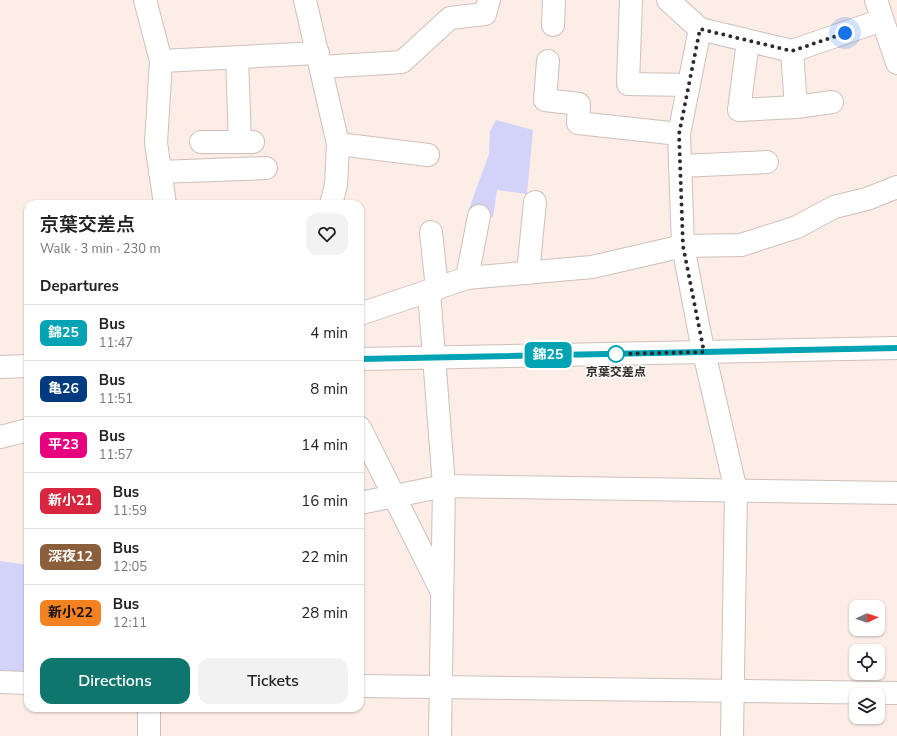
<!DOCTYPE html>
<meta charset="utf-8">
<style>
body{margin:0;font-family:"Nunito Sans","Noto Sans JP",sans-serif;background:#f2f2f2;color:#222;height:100vh;display:flex;flex-direction:column;font-size:15px;white-space:nowrap}
*{box-sizing:border-box;margin:0}
p{font-size:13px;color:#767676}
.icon{flex:none;width:22px;height:22px;fill:none;stroke:currentColor;stroke-width:2;stroke-linecap:round;stroke-linejoin:round}
.map{position:relative;flex:1;overflow:hidden}
.details{position:absolute;left:24px;top:200px;width:340px;height:512px;display:flex;flex-direction:column;background:#fff;border-radius:12px;box-shadow:0 1px 3px #0004}
.details>*{flex:none}
.badge{padding:0 8px;border-radius:6px;font-size:14px;line-height:26px}
.needle{width:26px;rotate:87deg}
.controls{position:absolute;left:849px;top:600px;display:grid;gap:8px}
.controls a{display:grid;place-items:center;width:36px;height:36px;border-radius:8px;background:#fff;box-shadow:0 1px 3px #0004;font-size:20px}
.you{position:absolute;width:20px;height:20px;margin:-10px;border:3px solid #fff;border-radius:50%;background:#1a73e8;box-shadow:0 0 0 6px #1a73e833}
.map>.badge{position:absolute;translate:-50% -50%;box-shadow:0 0 0 2px #fff}
h2{padding:0 16px;font-size:15px;line-height:36px}
.round{display:grid;place-items:center;flex:none;width:42px;height:42px;border-radius:12px;background:#f2f2f2}
.head{display:flex;align-items:center;justify-content:space-between;height:68px;padding:0 16px}
h1{font-size:19px;font-weight:600;line-height:30px}
.primary-button{display:flex;gap:8px;margin-top:auto;padding:8px 16px}
.primary-button a{flex:1;height:46px;border-radius:12px;background:#0f766e;color:#fff;font-size:16px;font-weight:600;line-height:46px;text-align:center}
.primary-button a+a{background:#f2f2f2;color:#222}
ul{padding:0;list-style:none}
li{display:flex;align-items:center;gap:12px;height:56px;padding:0 16px;border-top:1px solid #e0e0e0}
li div{flex:1}
li b{display:block;font-size:15px}
li em{font-style:normal}
li .badge{min-width:44px;font-weight:700;text-align:center}
.map>svg:first-child{display:block}
.green{fill:#d3d3fa}
.lines{fill:none;stroke-linecap:round;stroke-linejoin:round}
.minor-casing{stroke:#cec0b9;stroke-width:24}
.major-casing{stroke:#cec0b9;stroke-width:24}
.highway-casing{stroke:#cec0b9;stroke-width:24}
.minor{stroke:#fff;stroke-width:22}
.major{stroke:#fff;stroke-width:22}
.highway{stroke:#fff;stroke-width:22}
.line-casing{stroke:#fff;stroke-width:9}
.line{stroke:#00a3b4;stroke-width:6}
.walk{stroke:#2f2a27;stroke-width:4;stroke-dasharray:0 7.2}
.stop-dot{fill:#fff;stroke:#00a3b4;stroke-width:2}
.labels{text-anchor:middle;stroke-width:3;stroke-linejoin:round;paint-order:stroke}
.stop-label{font-size:12px;font-weight:bold;fill:#2f2a27;stroke:#fff}
</style>
<div class="map">
<svg width="897" height="736" viewBox="0 0 897 736">
<rect width="100%" height="100%" fill="#fcede6"/>
<!-- green -->
<g class="green">
<polygon points="496,120 533,130 527,194 497,190 493,217 469,209 489,154 490,131"/>
<polygon points="0,561 28,565 28,679 0,679"/>
</g>
<g class="lines">
<!-- minor casing -->
<g class="minor-casing">
<g id="minor">
<polyline points="145,0 161,61 156,143 165,204"/>
<polyline points="305,0 338,144 336,185 331,204"/>
<polyline points="631,0 628,84 689,85"/>
<polyline points="668,0 700,29 792,51 882,20"/>
<polyline points="553,25 554,0"/>
<polyline points="700,29 679,134 683,246 700,335 736,491 732,736"/>
<polyline points="748,41 739,110 796,107 832,102"/>
<polyline points="792,51 796,107"/>
<polyline points="237,58 240,142"/>
<polyline points="161,61 318,53"/>
<polyline points="548,61 545,100 579,104 578,123 679,134"/>
<polyline points="321,67 402,62 450,18 485,14 489,0"/>
<polyline points="201,142 253,142"/>
<polyline points="338,144 428,155"/>
<polyline points="680,166 767,162"/>
<polyline points="160,172 266,168"/>
<polyline points="431,232 437,289"/>
<polyline points="528,273 535,202"/>
<polyline points="467,278 479,216"/>
<polyline points="429,292 444,486 440,736"/>
<polyline points="360,314 467,278 592,267 683,246 741,245 797,227 834,207 867,199 897,187"/>
<polyline points="360,428 441,590"/>
<polyline points="0,437 28,430"/>
<polyline points="360,503 444,486 897,493"/>
<polyline points="0,682 28,683"/>
<polyline points="360,686 897,693"/>
<polyline points="149,736 149,708"/>
</g>
</g>
<!-- major casing -->
<g class="major-casing">
<g id="major">
<polyline points="360,359 897,348"/>
<polyline points="0,367 28,366"/>
</g>
</g>
<!-- highway casing -->
<g class="highway-casing">
<polyline id="highway" points="876,0 897,63"/>
</g>
<!-- minor -->
<use href="#minor" class="minor"/>
<!-- major -->
<use href="#major" class="major"/>
<!-- highway -->
<use href="#highway" class="highway"/>
</g>
<g class="lines">
<!-- line casing -->
<g class="line-casing">
<polyline id="line" points="360,359 897,348"/>
</g>
<!-- line -->
<use href="#line" class="line"/>
<!-- walk -->
<polyline class="walk" points="616,354 704,352 683,246 679,134 700,29 792,51 845,33"/>
</g>
<!-- markers -->
<circle class="stop-dot" cx="616" cy="354" r="8"/>
<g class="labels">
<!-- stop labels -->
<g class="stop-label">
<text x="616" y="376">京葉交差点</text>
</g>
</g>
</svg>
<div class="controls">
<a><svg class="needle" viewBox="-14 -14 28 28"><path d="M0-13l5 13h-10z" fill="#e53935"/><path d="M0 13l5-13h-10z" fill="#767676"/></svg></a>
<a><svg class="icon" aria-label="locate" viewBox="0 0 24 24"><circle cx="12" cy="12" r="6"/><path d="M12 2v4M12 18v4M2 12h4M18 12h4"/></svg></a>
<a><svg class="icon" aria-label="layers" viewBox="0 0 24 24"><path d="M12 4l9 5-9 5-9-5zM3 14l9 5 9-5"/></svg></a>
</div>
<div class="you" style="left:845px;top:33px"></div>
<b class="badge" style="left:548px;top:355px;background:#00a3b4;color:#fff">錦25</b>
<section class="details">
<div class="head"><div><h1>京葉交差点</h1><p>Walk · 3 min · 230 m</p></div><a class="round"><svg class="icon" aria-label="heart" viewBox="0 0 24 24"><path d="M12 20l-8-8c-3-5 5-10 8-4 3-6 11-1 8 4z"/></svg></a></div>
<h2>Departures</h2>
<ul>
<li><span class="badge" style="background:#00a3b4;color:#fff">錦25</span><div><b>Bus</b><p>11:47</p></div><em>4 min</em></li>
<li><span class="badge" style="background:#003b80;color:#fff">亀26</span><div><b>Bus</b><p>11:51</p></div><em>8 min</em></li>
<li><span class="badge" style="background:#e6007e;color:#fff">平23</span><div><b>Bus</b><p>11:57</p></div><em>14 min</em></li>
<li><span class="badge" style="background:#d7263d;color:#fff">新小21</span><div><b>Bus</b><p>11:59</p></div><em>16 min</em></li>
<li><span class="badge" style="background:#8b5e3c;color:#fff">深夜12</span><div><b>Bus</b><p>12:05</p></div><em>22 min</em></li>
<li><span class="badge" style="background:#f58220;color:#111">新小22</span><div><b>Bus</b><p>12:11</p></div><em>28 min</em></li>
</ul>
<div class="primary-button"><a>Directions</a><a>Tickets</a></div>
</section>
</div>
